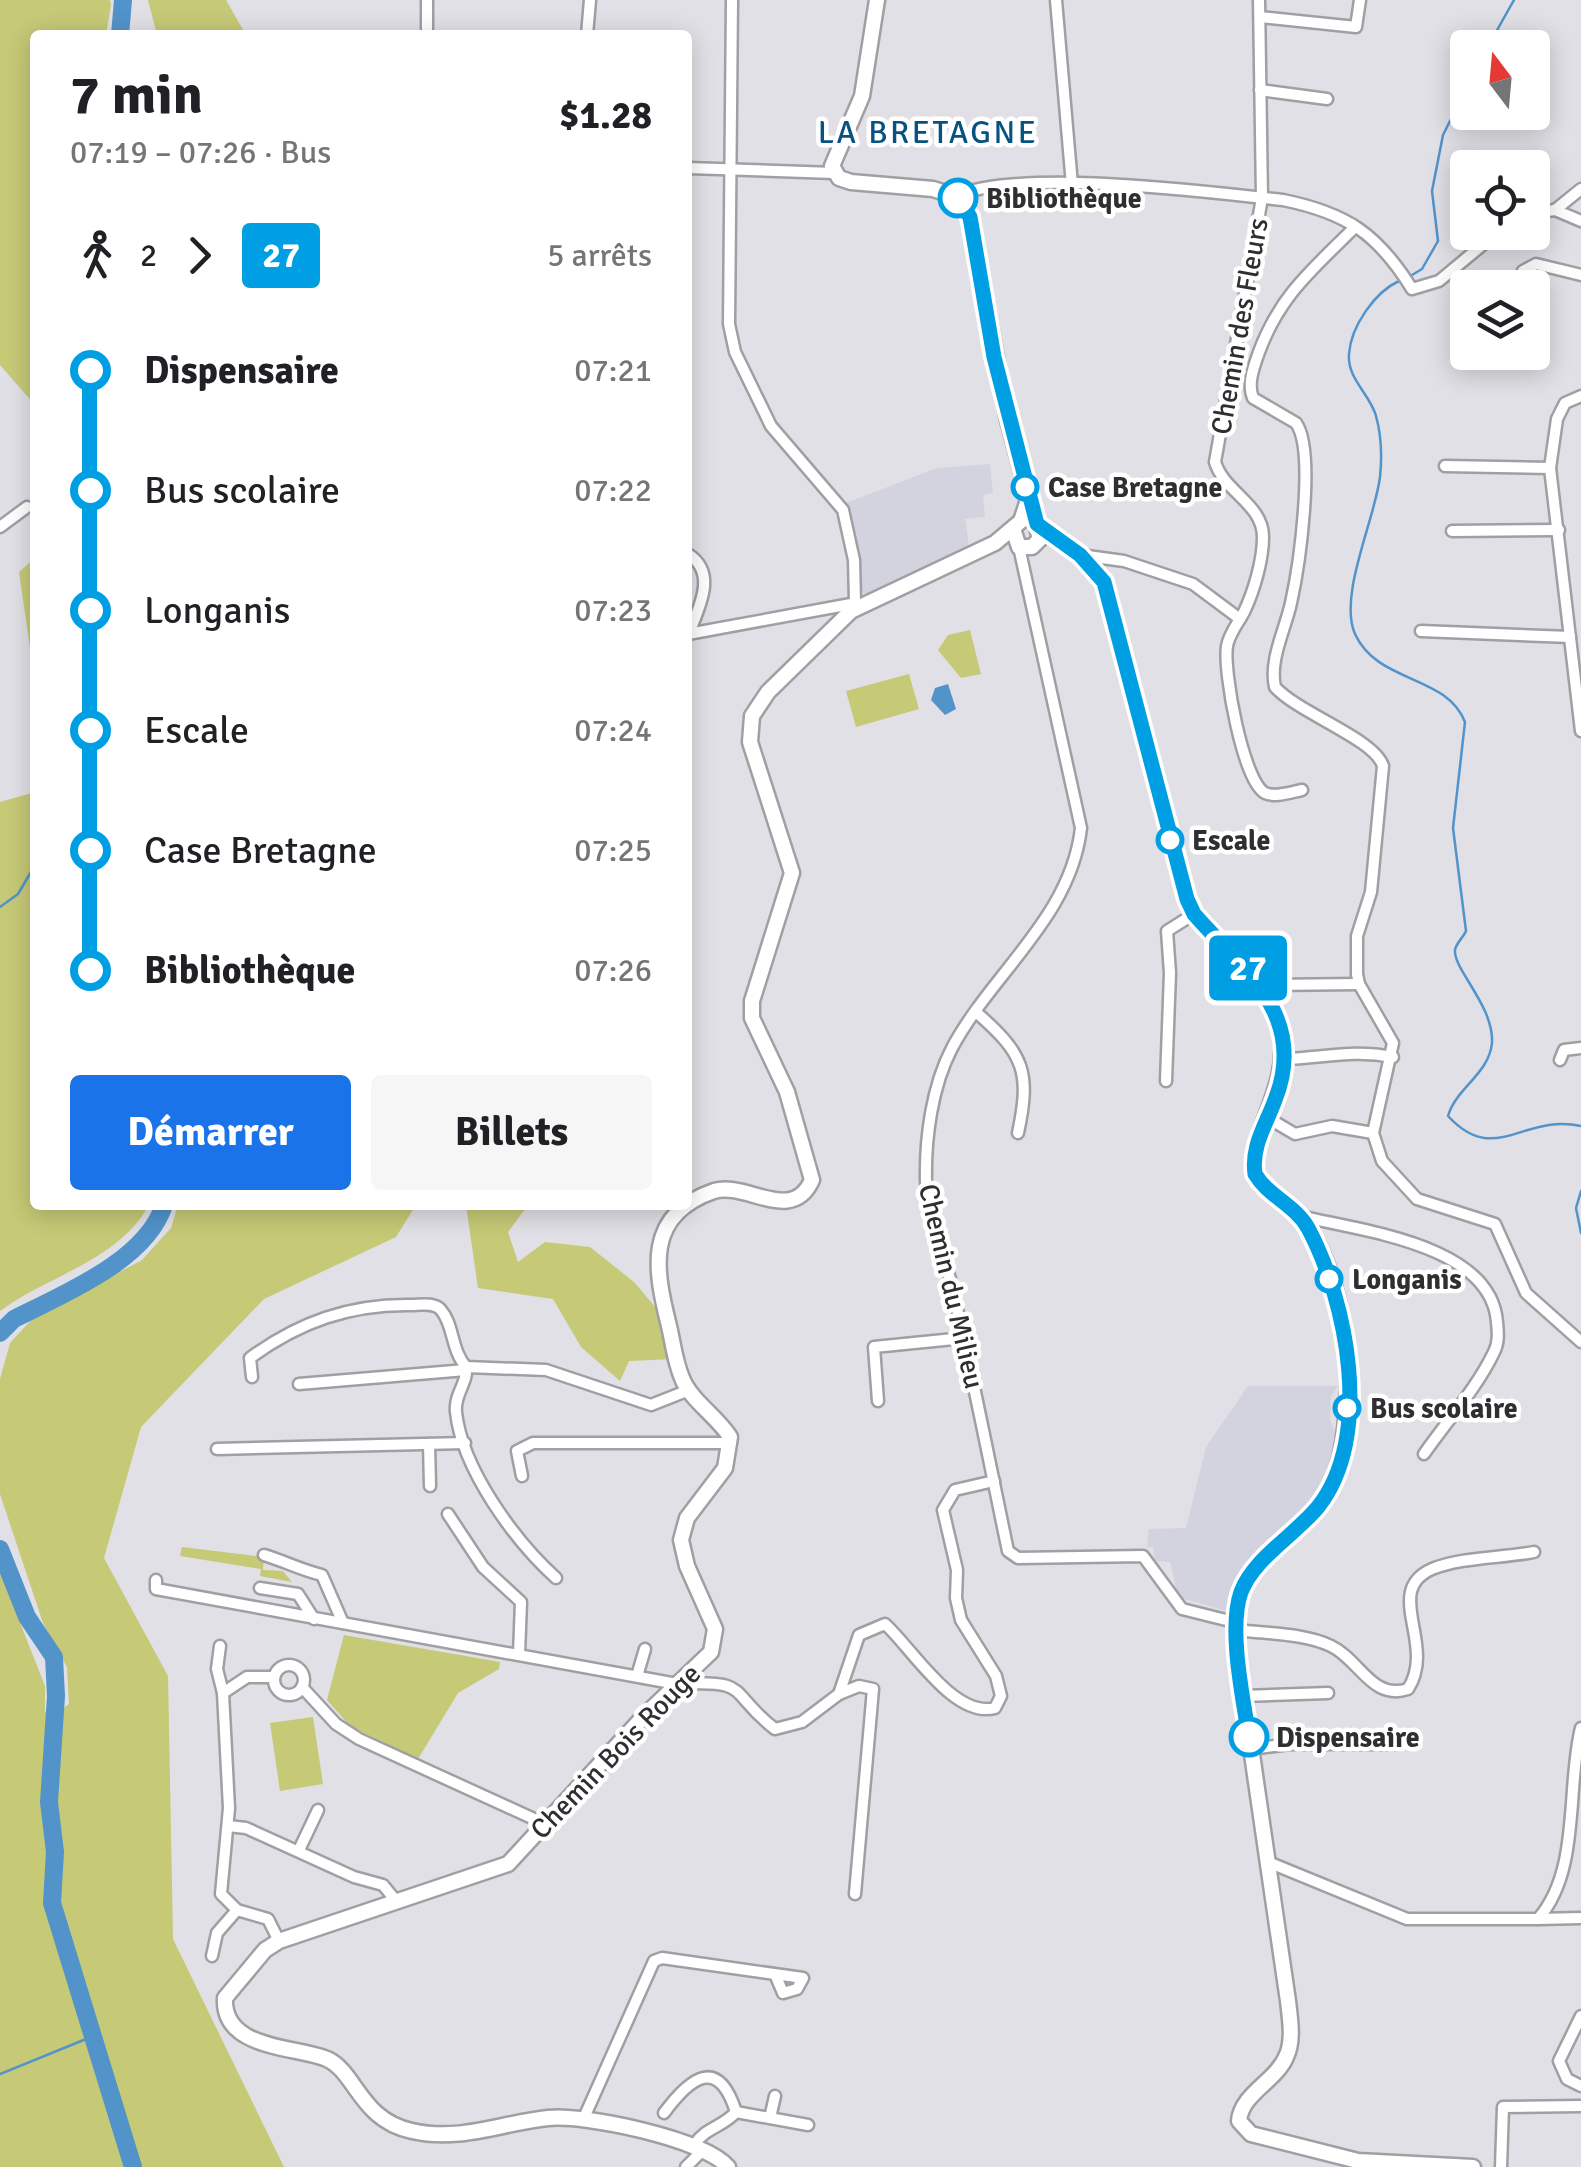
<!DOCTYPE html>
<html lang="fr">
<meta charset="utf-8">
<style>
body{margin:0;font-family:Signika,sans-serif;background:#f6f6f6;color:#202124;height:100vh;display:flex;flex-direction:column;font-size:38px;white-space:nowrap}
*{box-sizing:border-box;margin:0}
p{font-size:32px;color:#757577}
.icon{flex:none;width:55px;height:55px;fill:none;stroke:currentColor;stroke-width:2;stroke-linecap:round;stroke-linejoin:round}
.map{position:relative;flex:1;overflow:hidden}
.panel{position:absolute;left:30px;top:30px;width:662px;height:1180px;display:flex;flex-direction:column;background:#fff;border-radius:10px;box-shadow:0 5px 25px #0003}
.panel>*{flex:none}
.badge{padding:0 20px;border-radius:8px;font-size:35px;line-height:65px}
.needle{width:65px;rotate:344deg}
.tools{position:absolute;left:1450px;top:30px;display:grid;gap:20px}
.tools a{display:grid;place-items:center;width:100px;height:100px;border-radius:10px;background:#fff;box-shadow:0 5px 25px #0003;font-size:50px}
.map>.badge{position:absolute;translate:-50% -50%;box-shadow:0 0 0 5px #fff}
.legs{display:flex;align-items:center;gap:15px;height:110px;padding:0 40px;font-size:32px}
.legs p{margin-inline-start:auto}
.overview{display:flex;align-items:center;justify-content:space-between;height:170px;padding:0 40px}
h1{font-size:55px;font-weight:800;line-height:75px}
.button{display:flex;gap:20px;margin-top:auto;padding:20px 40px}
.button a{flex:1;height:115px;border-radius:10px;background:#1a73e8;color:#fff;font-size:40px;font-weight:800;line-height:115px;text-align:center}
.button a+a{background:#f6f6f6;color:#202124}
ul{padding:0 40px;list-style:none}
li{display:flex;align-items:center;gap:35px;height:120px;font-size:38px}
li i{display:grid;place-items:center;width:15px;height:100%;margin:0 12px;background:currentColor}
li i::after{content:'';width:25px;height:25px;margin:-12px;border:8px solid;border-radius:50%;background:#fff}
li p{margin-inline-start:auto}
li:first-child i{background:linear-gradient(#0000 50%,currentColor 0)}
li:last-child i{background:linear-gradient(currentColor 50%,#0000 0)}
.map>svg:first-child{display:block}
.built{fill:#d3d3e0}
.green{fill:#c6c976}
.water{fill:#5293ca}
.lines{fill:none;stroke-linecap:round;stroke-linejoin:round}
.stream{stroke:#5293ca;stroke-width:2.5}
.river{stroke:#5293ca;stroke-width:18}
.street-casing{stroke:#9f9fa4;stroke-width:15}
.secondary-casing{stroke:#9f9fa4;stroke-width:19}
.street{stroke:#fff;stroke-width:10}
.secondary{stroke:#fff;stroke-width:14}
.line-1-casing{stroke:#fff;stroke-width:22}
.line-1{stroke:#009fe3;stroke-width:15}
.stop-1-dot{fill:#fff;stroke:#009fe3;stroke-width:5}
.labels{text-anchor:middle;stroke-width:9;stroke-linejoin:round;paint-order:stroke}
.stop-label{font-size:28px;font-weight:bold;fill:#2f2f31;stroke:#fff;text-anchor:start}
.street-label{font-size:28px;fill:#2f2f31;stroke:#fff}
.quarter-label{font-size:32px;letter-spacing:2.5px;fill:#07527f;stroke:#fff}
</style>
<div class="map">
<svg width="1581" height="2167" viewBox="0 0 1581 2167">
<rect width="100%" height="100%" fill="#e0e0e6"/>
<!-- built -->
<g class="built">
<polygon points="990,464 993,493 983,495 985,517 965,519 970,553 949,556 949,561 865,594 858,589 851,514 843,504 937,468"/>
<polygon points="1248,1386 1338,1386 1331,1397 1330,1421 1337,1435 1327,1479 1313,1505 1245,1571 1233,1591 1230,1612 1178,1597 1170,1562 1155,1561 1153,1547 1147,1547 1149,1529 1186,1528 1206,1447"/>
</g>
<!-- green -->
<g class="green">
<polygon points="0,0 110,0 111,5 106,35 35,35 35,405 0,365"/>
<polygon points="148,0 226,0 246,35 157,35"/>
<polygon points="35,558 35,682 19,572"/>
<polygon points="970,630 981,674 961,678 938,650 948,635"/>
<polygon points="909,674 919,709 856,727 846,691"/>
<path d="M35 784V1205H149C118 1261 49 1275 0 1311V802L32 793Z"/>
<polygon points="178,1205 416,1205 396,1237 264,1299 141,1427 104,1558 168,1676 173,1939 284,2167 0,2167 0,1572 45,1686 45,1712 55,1714 69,1704 67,1667 43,1623 0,1494 0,1379 10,1343 33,1318 142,1260 171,1228"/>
<polygon points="466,1205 528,1205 508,1232 518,1262 545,1242 590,1247 634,1282 661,1314 674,1359 629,1361 620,1381 581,1347 553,1299 478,1288"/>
<polygon points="182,1547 264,1557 263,1570 283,1571 292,1582 260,1576 261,1569 180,1556"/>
<polygon points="344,1635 500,1662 499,1669 458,1693 418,1759 350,1726 327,1700"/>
<polygon points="313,1717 323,1784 280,1791 270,1723"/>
</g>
<!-- water -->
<polygon class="water" points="948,684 956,709 945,715 931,700 935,688"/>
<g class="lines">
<!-- stream -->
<g class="stream">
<polyline points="1487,48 1514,0"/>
<polyline points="1407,278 1422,269 1438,241 1432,191 1443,135 1468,85"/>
<path d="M1399 281C1375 292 1351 326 1349 354 1347 379 1370 394 1376 416 1381 434 1382 458 1380 477 1375 519 1338 596 1355 634 1378 684 1446 674 1465 722L1453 828 1466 931C1463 938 1456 943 1455 950 1453 969 1494 1006 1492 1043 1489 1074 1456 1088 1448 1116 1495 1167 1523 1113 1581 1126"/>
<polyline points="0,907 18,894 35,865"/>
<polyline points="1581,1191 1576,1208 1581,1233"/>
<polyline points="0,2074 91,2037"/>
</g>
<!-- river -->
<g class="river">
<polyline points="120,35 123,0"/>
<path d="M0 1333 14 1319C63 1294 146 1261 164 1205"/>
<polyline points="0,1549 27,1617 54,1657 56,1696 49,1802 55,1852 52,1903 133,2167"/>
</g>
<!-- street casing -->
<g class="street-casing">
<g id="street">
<polyline points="732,0 729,324 735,352 771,426 843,510 854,560 855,602"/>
<polyline points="1056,0 1072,185"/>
<path d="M1259 0 1262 198 1215 462C1224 492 1263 504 1263 537 1263 560 1254 591 1244 612 1238 623 1229 634 1227 646 1223 671 1243 781 1265 793 1275 798 1291 792 1302 790"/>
<polyline points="1260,17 1356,27 1360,0"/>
<polyline points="427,35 427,0"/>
<polyline points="587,35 590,0"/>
<polyline points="1260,90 1327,99"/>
<polyline points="688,168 834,173"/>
<path d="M955 196C1024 168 1205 192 1283 200 1347 213 1378 234 1412 289L1439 281 1498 232"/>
<polyline points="1555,210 1581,189"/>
<polyline points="1532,213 1555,210 1581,221"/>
<path d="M1355 227C1313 269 1280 295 1259 352 1254 366 1247 384 1253 398L1296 423C1316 451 1299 567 1291 603 1285 630 1269 660 1275 687 1298 713 1375 739 1383 766L1371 892 1357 936V974L1359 984 1393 1043 1373 1133 1382 1161 1417 1199 1495 1224 1526 1293 1581 1342"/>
<polyline points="1515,288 1523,271 1536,264 1581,275"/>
<polyline points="1532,335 1536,335"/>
<polyline points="1581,396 1565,403 1557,419 1550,468 1581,731"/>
<polyline points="1445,466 1550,468"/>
<polyline points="0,527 27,507"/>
<polyline points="1452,531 1559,530"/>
<path d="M1019 547 1081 828C1071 917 992 973 952 1048 932 1086 925 1138 926 1181 928 1218 945 1255 953 1291 973 1378 990 1465 1008 1551L1018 1558 1143 1556 1182 1609 1238 1623"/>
<path d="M688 554C718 573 699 607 689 633"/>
<polyline points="1080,555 1124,561 1193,584 1240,619"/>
<polyline points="1421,631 1570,637"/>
<polyline points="688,634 851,604"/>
<polyline points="1260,985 1359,984"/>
<path d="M977 1013C1024 1054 1031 1072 1018 1133"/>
<path d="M1284 1059C1324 1058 1352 1049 1393 1057"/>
<polyline points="1560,1060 1564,1050 1581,1048"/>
<polyline points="1166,1081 1170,973 1167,931 1194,914"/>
<polyline points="1268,1118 1295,1134 1332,1126 1373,1133"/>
<path d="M1300 1216C1361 1231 1491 1244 1497 1322 1498 1332 1499 1343 1494 1352 1477 1388 1447 1421 1424 1454"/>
<path d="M466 1367C468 1383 454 1394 456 1412 462 1469 515 1541 556 1578"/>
<polyline points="466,1367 546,1370 651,1405 689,1390"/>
<path d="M252 1377 250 1358C299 1322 350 1304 411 1305 420 1305 434 1302 441 1310 454 1325 451 1350 466 1367"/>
<polyline points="299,1384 466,1370"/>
<polyline points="878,1401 874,1347 964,1338"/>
<polyline points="429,1444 430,1486"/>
<polyline points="217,1449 465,1443"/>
<polyline points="522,1476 517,1451 533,1443 731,1443"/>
<polyline points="448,1514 483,1567 521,1602 519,1654"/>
<path d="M264 1555C284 1561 301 1570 322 1575L343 1623"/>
<path d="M156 1580V1589L677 1684C753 1680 726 1691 775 1729L802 1722 839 1694 859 1635 885 1624C911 1647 954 1719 995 1708L1001 1696 996 1676 961 1620 956 1598 957 1570 943 1510 955 1490 994 1481"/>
<polyline points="260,1588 298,1594 314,1619"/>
<path d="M1238 1630C1267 1634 1304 1633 1331 1646 1360 1660 1372 1701 1408 1689 1437 1644 1382 1591 1432 1569 1461 1557 1502 1558 1534 1552"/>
<polyline points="220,1646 217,1669 223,1693 229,1808 221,1894 237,1910 268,1919 279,1941"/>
<circle cx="289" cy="1680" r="15"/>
<polyline points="637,1676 645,1649"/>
<polyline points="302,1687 336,1724 359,1739 545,1824"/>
<polyline points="223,1693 247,1677 274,1677"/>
<polyline points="839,1694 859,1686 873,1689 855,1894"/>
<polyline points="1243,1696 1328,1693"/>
<polyline points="1251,1749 1290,1744 1399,1744"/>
<polyline points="228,1826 246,1828 354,1877 383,1885 397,1902"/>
<polyline points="299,1850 318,1810"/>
<path d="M1268 1862 1407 1919H1538C1581 1870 1566 1787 1581 1728"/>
<polyline points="1538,1919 1581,1918"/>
<polyline points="212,1956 217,1933 237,1910"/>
<polyline points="1581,2016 1559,2061 1567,2079 1581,2086"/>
<polyline points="736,2112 808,2125"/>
<path d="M664 2113C690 2078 718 2055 736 2112 723 2127 706 2127 695 2144"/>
<polyline points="770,2118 775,2096"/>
<polyline points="583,2120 654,1961 662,1958 803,1978 797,1989 783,1993 775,1974"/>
<polyline points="686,2167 704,2149"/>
<polyline points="1501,2167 1503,2107 1581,2106"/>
</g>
</g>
<!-- secondary casing -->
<g class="secondary-casing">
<g id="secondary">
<polyline points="877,0 862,96 832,166 839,178 851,182 933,189 955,196 968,210 1008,420 1040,539 1032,547 1019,547 1013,529"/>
<path d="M1040 529 1080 555 1104 583 1187 899C1211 949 1270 972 1281 1032 1291 1087 1246 1140 1255 1170 1261 1193 1288 1200 1301 1218 1334 1259 1351 1340 1348 1391 1346 1429 1343 1474 1318 1506 1297 1534 1247 1561 1240 1597 1230 1645 1244 1699 1251 1747 1263 1832 1276 1917 1288 2001 1290 2019 1294 2041 1286 2057 1276 2081 1241 2094 1239 2121L1251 2134 1358 2161 1473 2167"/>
<path d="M728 2167C704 2139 585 2114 548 2118 501 2123 460 2142 412 2131 360 2120 356 2072 327 2059 296 2046 222 2050 225 1998L265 1950 279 1941 508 1864 646 1714 711 1652 715 1629 687 1566 681 1540 687 1518 725 1468 730 1437C718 1417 690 1400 682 1378 675 1362 673 1343 669 1326 655 1270 644 1215 714 1191 746 1181 792 1225 812 1180L787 1092 752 1018V1001L792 873 750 742 752 716 768 692 851 611 995 543 1021 521 1028 500"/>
</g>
</g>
<!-- street -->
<use href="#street" class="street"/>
<!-- secondary -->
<use href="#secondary" class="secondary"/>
</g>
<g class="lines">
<!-- line-1 casing -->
<g class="line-1-casing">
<path id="line-1" d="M958 198 970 217 994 357 1037 524 1080 555 1104 582 1187 899 1194 914C1242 969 1309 1015 1275 1100 1266 1125 1251 1146 1255 1174 1268 1196 1295 1205 1308 1228 1347 1301 1374 1436 1318 1507 1295 1535 1254 1558 1241 1592 1228 1629 1243 1698 1249 1737"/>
</g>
<!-- line-1 -->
<use href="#line-1" class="line-1"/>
</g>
<!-- markers -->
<g class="stop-1-dot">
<circle cx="958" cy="198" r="18"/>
<circle cx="1025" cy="487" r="12"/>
<circle cx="1170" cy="840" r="12"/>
<circle cx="1329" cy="1279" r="12"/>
<circle cx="1347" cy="1408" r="12"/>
<circle cx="1249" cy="1737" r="18"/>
</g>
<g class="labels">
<!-- stop labels -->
<g class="stop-label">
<text x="986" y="208">Bibliothèque</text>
<text x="1048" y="497">Case Bretagne</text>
<text x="1192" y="850">Escale</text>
<text x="1352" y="1289">Longanis</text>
<text x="1370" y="1418">Bus scolaire</text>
<text x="1276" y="1747">Dispensaire</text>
</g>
<!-- street labels -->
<g class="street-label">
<text transform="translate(1239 326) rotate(-80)" y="10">Chemin des Fleurs</text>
<text transform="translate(952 1286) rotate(77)" y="10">Chemin du Milieu</text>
<text transform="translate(615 1751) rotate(-46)" y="10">Chemin Bois Rouge</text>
</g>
<!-- quarter labels -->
<g class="quarter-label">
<text x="928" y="143">LA BRETAGNE</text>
</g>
</g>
</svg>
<div class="tools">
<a><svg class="needle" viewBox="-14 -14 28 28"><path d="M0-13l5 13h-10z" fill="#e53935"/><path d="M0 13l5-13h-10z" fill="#757577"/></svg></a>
<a><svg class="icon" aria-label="locate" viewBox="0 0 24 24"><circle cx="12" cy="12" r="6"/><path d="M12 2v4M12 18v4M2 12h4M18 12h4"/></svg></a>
<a><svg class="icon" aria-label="layers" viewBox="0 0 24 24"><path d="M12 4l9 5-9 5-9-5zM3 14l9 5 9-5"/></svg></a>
</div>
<b class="badge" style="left:1248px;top:968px;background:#009fe3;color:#fff">27</b>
<section class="panel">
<div class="overview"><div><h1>7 min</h1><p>07:19 – 07:26 · Bus</p></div><b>$1.28</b></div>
<div class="legs"><svg class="icon" aria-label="walk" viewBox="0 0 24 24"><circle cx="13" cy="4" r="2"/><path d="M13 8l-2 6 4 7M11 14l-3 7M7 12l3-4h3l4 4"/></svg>2<svg class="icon" aria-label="forward" viewBox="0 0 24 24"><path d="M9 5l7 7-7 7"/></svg><b class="badge" style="background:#009fe3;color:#fff">27</b><p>5 arrêts</p></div>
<ul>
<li><i style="color:#009fe3"></i><b>Dispensaire</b><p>07:21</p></li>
<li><i style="color:#009fe3"></i><span>Bus scolaire</span><p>07:22</p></li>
<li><i style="color:#009fe3"></i><span>Longanis</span><p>07:23</p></li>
<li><i style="color:#009fe3"></i><span>Escale</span><p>07:24</p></li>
<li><i style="color:#009fe3"></i><span>Case Bretagne</span><p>07:25</p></li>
<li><i style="color:#009fe3"></i><b>Bibliothèque</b><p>07:26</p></li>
</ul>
<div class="button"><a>Démarrer</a><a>Billets</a></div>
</section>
</div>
